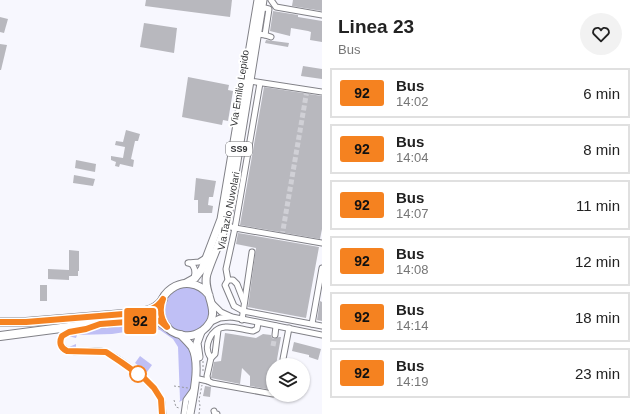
<!DOCTYPE html>
<html lang="it">
<style>
body{margin:0;font-family:Helvetica,sans-serif;background:#f2f2f2;color:#222;height:100vh;display:flex;flex-direction:column;font-size:15px;white-space:nowrap}
*{box-sizing:border-box;margin:0}
p{font-size:13px;color:#767676}
.icon{flex:none;width:22px;height:22px;fill:none;stroke:currentColor;stroke-width:2;stroke-linecap:round;stroke-linejoin:round}
.map{position:relative;flex:1;overflow:hidden}
.side{display:flex;flex-direction:column;background:#fff;width:316px}
.side>*{flex:none}
.badge{padding:0 8px;border-radius:3px;font-size:14px;line-height:26px}
.tools{position:absolute;left:266px;top:358px;display:grid;gap:8px}
.tools a{display:grid;place-items:center;width:44px;height:44px;border-radius:50%;background:#fff;box-shadow:0 1px 3px #0004;font-size:20px}
.map>.badge{position:absolute;translate:-50% -50%;box-shadow:0 0 0 2px #fff}
.round{display:grid;place-items:center;flex:none;width:42px;height:42px;border-radius:21px;background:#f2f2f2}
.summary{display:flex;align-items:center;justify-content:space-between;height:68px;padding:0 16px}
h1{font-size:19px;font-weight:700;line-height:30px}
ul{padding:0;list-style:none}
li{display:flex;align-items:center;gap:12px;height:50px;margin:0 8px 6px;padding:0 8px;border:2px solid #e0e0e0;border-radius:0px}
li div{flex:1}
li b{display:block;font-size:15px}
li em{font-style:normal}
li .badge{min-width:44px;font-weight:700;text-align:center}
main{display:flex;flex:1;min-height:0}
.map>svg:first-child{display:block}
.green{fill:#bfbff5}
.building{fill:#b8b8be}
.lines{fill:none;stroke-linecap:round;stroke-linejoin:round}
.minor-tunnel{stroke:#d0d0d6;stroke-width:5;stroke-dasharray:5 2.5;stroke-linecap:butt}
.minor-casing{stroke:#818187;stroke-width:7}
.major-casing{stroke:#818187;stroke-width:9}
.highway-casing{stroke:#818187;stroke-width:10}
.path{stroke:#98999d;stroke-width:1;stroke-dasharray:2 2;stroke-linecap:butt}
.minor{stroke:#fff;stroke-width:5}
.major{stroke:#fff;stroke-width:7}
.highway{stroke:#fff;stroke-width:8}
.line-casing{stroke:#fff;stroke-width:9}
.line{stroke:#f58220;stroke-width:6}
.stop-dot{fill:#fff;stroke:#f58220;stroke-width:2}
.labels{text-anchor:middle;stroke-width:4;stroke-linejoin:round;paint-order:stroke}
.shield{fill:#fff;stroke:#707072;stroke-width:1}
.shield-label{font-size:9px;font-weight:bold;fill:#323335}
.street-label{font-size:10px;fill:#323335;stroke:#fff}
</style>
<main>
<div class="map">
<svg width="322" height="414" viewBox="0 0 322 414">
<rect width="100%" height="100%" fill="#f7f7fe"/>
<!-- green -->
<g class="green">
<circle cx="186" cy="310" r="23"/>
<path d="M151 323C152 323 157 324 157 324 160 326 162 329 164 331 173 336 183 340 189 349 198 363 196 395 179 402L180 400 178 347 173 339 160 330 151 328 112 334 77 335 76 338 68 336 64 339V344L69 347 76 344V348C93 348 115 347 126 362 120 358 115 354 109 351 95 346 79 352 65 348L62 342 64 337 73 332 103 327Z"/>
<polygon points="140,356 152,365 147,372 135,363"/>
</g>
<!-- building -->
<g class="building">
<polygon points="146,0 232,0 230,17 145,6"/>
<polygon points="293,0 322,0 322,11 292,6"/>
<polygon points="273,11 298,15 298,17 322,21 322,42 310,40 311,32 308,31 291,28 290,36 270,31"/>
<polygon points="0,17 8,19 4,33 0,32"/>
<polygon points="144,23 177,28 174,53 140,47"/>
<polygon points="266,40 289,43 288,47 265,43"/>
<polygon points="0,44 7,45 1,70 0,70"/>
<polygon points="303,66 322,69 322,79 301,76"/>
<polygon points="188,77 229,85 228,90 233,91 228,121 223,120 222,125 182,117"/>
<polygon points="264,87 322,96 322,229 320,239 240,225"/>
<polygon points="126,130 140,134 138,141 135,141 131,159 134,160 133,167 120,164 119,167 115,166 116,162 111,160 111,156 123,158 125,147 115,145 116,141 123,142"/>
<polygon points="76,160 96,164 95,172 75,168"/>
<polygon points="74,175 95,179 93,186 73,183"/>
<polygon points="196,178 216,181 213,197 209,197 208,205 213,206 212,213 198,213 198,200 194,200"/>
<polygon points="238,233 319,247 306,318 248,307 256,248 236,244"/>
<polygon points="69,250 79,251 79,271 78,271 78,276 69,276 69,280 48,279 48,269 69,270"/>
<rect x="40" y="285" width="7" height="16"/>
<polygon points="320,301 322,302 322,321 317,320"/>
<polygon points="225,333 256,338 263,334 271,335 272,338 275,339 279,337 281,337 276,365 273,365 272,390 250,386 250,376 242,368 240,384 211,378 214,362 221,361"/>
<polygon points="294,342 321,349 318,360 309,357 309,355 292,351"/>
<polygon points="205,386 211,387 210,397 203,396"/>
</g>
<g class="lines">
<!-- minor-tunnel -->
<g class="minor-tunnel">
<polyline points="282,236 307,90"/>
<polyline points="273,346 275,335"/>
</g>
<!-- minor casing -->
<g class="minor-casing">
<g id="minor">
<polyline points="271,0 276,7 322,15"/>
<polyline points="258,34 265,35 269,9 265,8 262,9"/>
<polyline points="265,35 271,37"/>
<polyline points="250,81 322,92"/>
<polyline points="260,83 235,228 226,269 228,280 225,285 234,306 243,311 322,326"/>
<polyline points="226,223 231,227 235,228 322,243"/>
<polyline points="188,263 199,262 207,257"/>
<path d="M189 263C195 265 196 272 194 278"/>
<polyline points="228,280 233,280 237,284 244,302"/>
<polyline points="212,303 221,312 232,317 322,335"/>
<polyline points="242,320 252,252"/>
<polyline points="209,323 220,318 231,317"/>
<polyline points="312,324 322,268"/>
<path d="M81 329 69 332 62 336 60 343 63 349C76 356 92 347 105 352 118 357 157 386 161 399 163 403 162 409 163 414"/>
<polyline points="275,335 276,326"/>
<path d="M211 358C202 347 211 328 225 327 234 326 244 330 253 331L257 329 258 323"/>
<polyline points="283,359 289,328"/>
<polyline points="199,379 208,381 212,383 273,394"/>
<polyline points="208,381 207,376 211,358 215,354 218,330"/>
<polyline points="214,411 215,414 217,414"/>
<polyline points="184,414 186,400 194,389"/>
</g>
</g>
<!-- major casing -->
<g class="major-casing">
<g id="major">
<polyline points="186,283 195,278 202,269 221,219 258,0"/>
<path d="M209 295C187 267 146 296 165 324 168 330 175 334 182 335 189 337 196 335 202 331 226 313 201 294 207 274 213 255 223 237 228 217L263 0"/>
<path d="M181 335C185 339 189 343 192 347 201 364 193 396 190 414"/>
<polyline points="199,357 197,343 201,332"/>
</g>
</g>
<!-- highway casing -->
<g class="highway-casing">
<g id="highway">
<path d="M0 322H26L136 313C147 311 157 309 163 299"/>
<polyline points="0,336 84,325 140,320 159,321 167,327"/>
</g>
</g>
<!-- path -->
<g class="path">
<polyline points="203,361 203,372"/>
<polyline points="174,386 188,388"/>
<polyline points="174,400 176,407 179,408"/>
<polyline points="199,414 200,406 199,400 202,385"/>
</g>
<!-- minor -->
<use href="#minor" class="minor"/>
<!-- major -->
<use href="#major" class="major"/>
<!-- highway -->
<use href="#highway" class="highway"/>
</g>
<g class="lines">
<!-- line casing -->
<g class="line-casing">
<path id="line" d="M0 322H26L136 313C147 311 157 309 163 299 159 309 160 318 167 327L160 321 154 320 100 324 86 329 69 332 62 336C59 342 60 348 67 351L106 352 121 362 145 379 154 388 161 399 162 414"/>
</g>
<!-- line -->
<use href="#line" class="line"/>
</g>
<!-- markers -->
<circle class="stop-dot" cx="138" cy="374" r="8"/>
<g class="labels">
<!-- shield labels -->
<rect class="shield" x="226" y="142" width="26" height="14" rx="3"/>
<g class="shield-label">
<text x="239" y="152">SS9</text>
</g>
<!-- street labels -->
<g class="street-label">
<text transform="translate(239 88) rotate(-81)" y="4">Via Emilio Lepido</text>
<text transform="translate(228 211) rotate(-79)" y="4">Via Tazio Nuvolari</text>
</g>
</g>
</svg>
<div class="tools">
<a><svg class="icon" aria-label="layers" viewBox="0 0 24 24"><path d="M12 4l9 5-9 5-9-5zM3 14l9 5 9-5"/></svg></a>
</div>
<b class="badge" style="left:140px;top:321px;background:#f58220;color:#111">92</b>
</div>
<section class="side">
<div class="summary"><div><h1>Linea 23</h1><p>Bus</p></div><a class="round"><svg class="icon" aria-label="heart" viewBox="0 0 24 24"><path d="M12 20l-8-8c-3-5 5-10 8-4 3-6 11-1 8 4z"/></svg></a></div>
<ul>
<li><span class="badge" style="background:#f58220;color:#111">92</span><div><b>Bus</b><p>14:02</p></div><em>6 min</em></li>
<li><span class="badge" style="background:#f58220;color:#111">92</span><div><b>Bus</b><p>14:04</p></div><em>8 min</em></li>
<li><span class="badge" style="background:#f58220;color:#111">92</span><div><b>Bus</b><p>14:07</p></div><em>11 min</em></li>
<li><span class="badge" style="background:#f58220;color:#111">92</span><div><b>Bus</b><p>14:08</p></div><em>12 min</em></li>
<li><span class="badge" style="background:#f58220;color:#111">92</span><div><b>Bus</b><p>14:14</p></div><em>18 min</em></li>
<li><span class="badge" style="background:#f58220;color:#111">92</span><div><b>Bus</b><p>14:19</p></div><em>23 min</em></li>
</ul>
</section>
</main>
